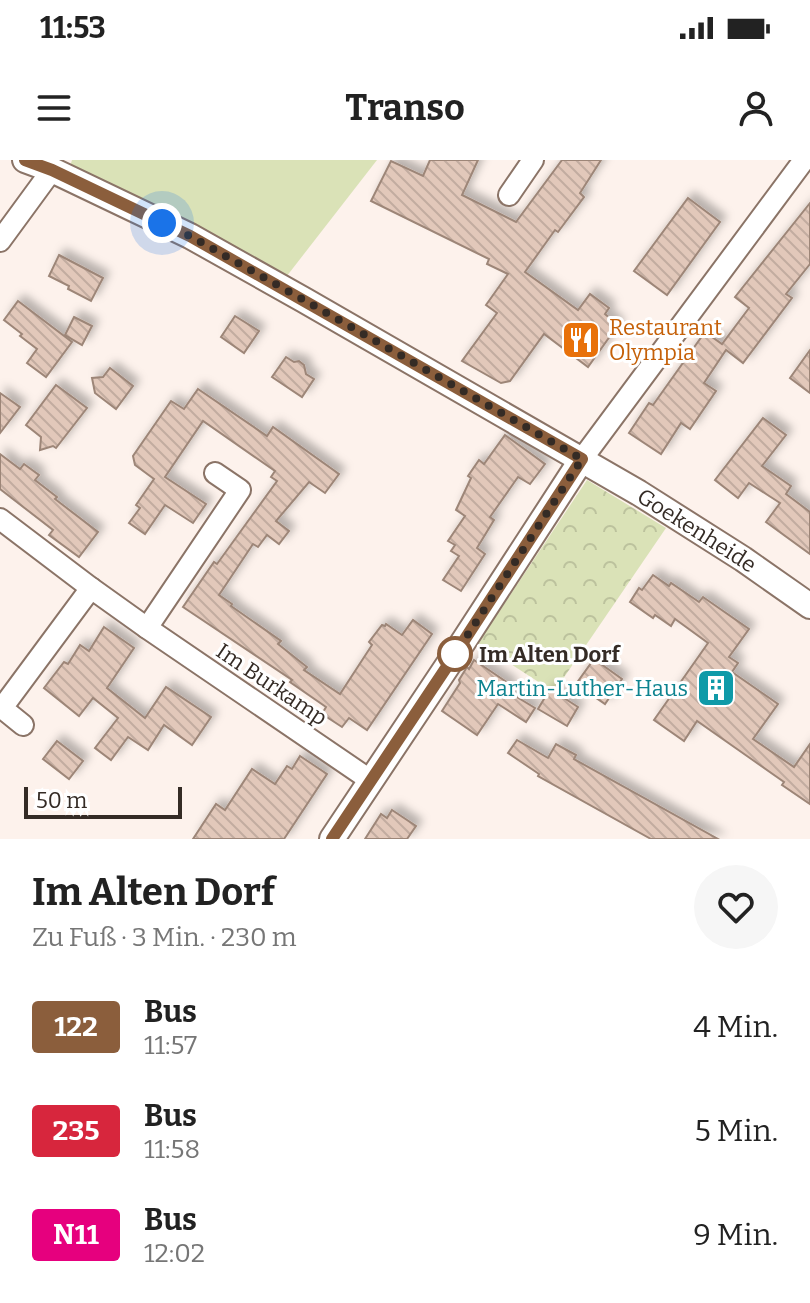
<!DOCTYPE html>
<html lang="de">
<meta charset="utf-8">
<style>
body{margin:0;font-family:Bitter,serif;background:#f6f6f6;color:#222;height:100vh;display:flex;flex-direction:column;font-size:30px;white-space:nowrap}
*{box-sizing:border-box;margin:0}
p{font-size:26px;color:#767676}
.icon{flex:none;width:44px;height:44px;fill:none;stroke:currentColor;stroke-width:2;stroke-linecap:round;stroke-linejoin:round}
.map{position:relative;height:679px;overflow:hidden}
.drawer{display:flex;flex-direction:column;background:#fff;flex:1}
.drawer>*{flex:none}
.badge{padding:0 16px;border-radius:6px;font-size:28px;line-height:52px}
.scale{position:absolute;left:24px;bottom:20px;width:158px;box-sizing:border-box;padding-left:8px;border:4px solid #342b25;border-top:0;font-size:22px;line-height:28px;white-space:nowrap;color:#342b25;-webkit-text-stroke:6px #fff;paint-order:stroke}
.you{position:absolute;width:40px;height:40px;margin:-20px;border:6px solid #fff;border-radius:50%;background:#1a73e8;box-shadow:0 0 0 12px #1a73e833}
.map>.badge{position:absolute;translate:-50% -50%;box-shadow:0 0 0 4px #fff}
.round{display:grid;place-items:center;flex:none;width:84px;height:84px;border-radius:42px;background:#f6f6f6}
.summary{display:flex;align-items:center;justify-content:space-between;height:136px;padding:0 32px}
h1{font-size:38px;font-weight:700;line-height:60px}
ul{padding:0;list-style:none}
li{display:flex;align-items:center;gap:24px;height:104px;padding:0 32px}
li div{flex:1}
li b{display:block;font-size:30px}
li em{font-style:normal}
li .badge{min-width:88px;font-weight:700;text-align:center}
.status{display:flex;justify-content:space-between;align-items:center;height:56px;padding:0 40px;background:#fff;direction:ltr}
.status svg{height:22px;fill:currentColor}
header{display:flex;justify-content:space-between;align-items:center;height:104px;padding:0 32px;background:#fff;font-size:36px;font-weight:700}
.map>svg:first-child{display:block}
.grass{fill:#dae2b7}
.park{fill:url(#park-crowns)}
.building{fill:url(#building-back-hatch);stroke:#9d8678;stroke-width:2;filter:url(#shadow)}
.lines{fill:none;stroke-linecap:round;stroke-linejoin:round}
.minor-casing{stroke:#8b7467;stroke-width:24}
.tertiary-casing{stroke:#8b7467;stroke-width:28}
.minor{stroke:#fff;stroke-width:20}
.tertiary{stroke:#fff;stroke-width:24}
.line-casing{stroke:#fff;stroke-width:18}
.line{stroke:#8b5e3c;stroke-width:12}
.walk{stroke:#342b25;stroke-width:8;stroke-dasharray:0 14.4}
.stop-dot{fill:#fff;stroke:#8b5e3c;stroke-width:4}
.labels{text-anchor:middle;stroke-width:6;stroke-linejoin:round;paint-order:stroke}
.food-label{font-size:22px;fill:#c56008;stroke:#fff;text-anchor:start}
.street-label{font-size:22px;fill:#342b25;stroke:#fff}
.stop-label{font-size:22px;font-weight:bold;fill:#342b25;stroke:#fff;text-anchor:start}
.culture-label{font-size:22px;fill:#0d838f;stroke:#fff;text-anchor:end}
</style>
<div class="status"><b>11:53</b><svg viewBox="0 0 49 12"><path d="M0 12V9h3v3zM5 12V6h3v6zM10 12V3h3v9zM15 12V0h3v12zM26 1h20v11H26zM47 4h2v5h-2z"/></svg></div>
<header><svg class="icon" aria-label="menu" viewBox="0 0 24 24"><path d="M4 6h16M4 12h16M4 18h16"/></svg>Transo<svg class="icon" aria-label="person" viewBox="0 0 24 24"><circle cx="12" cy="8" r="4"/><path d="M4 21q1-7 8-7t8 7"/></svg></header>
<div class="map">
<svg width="810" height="679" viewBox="0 0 810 679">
<defs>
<pattern id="park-crowns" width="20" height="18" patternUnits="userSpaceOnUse" patternTransform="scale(2)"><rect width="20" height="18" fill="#dae2b7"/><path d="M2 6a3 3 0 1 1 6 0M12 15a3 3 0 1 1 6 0" fill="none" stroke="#bcc29d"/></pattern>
<pattern id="building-back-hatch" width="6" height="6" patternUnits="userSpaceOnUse" patternTransform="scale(2)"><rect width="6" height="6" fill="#e2c8ba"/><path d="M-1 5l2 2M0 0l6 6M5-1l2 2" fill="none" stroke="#c2aca0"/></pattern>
<filter id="shadow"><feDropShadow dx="6" dy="-6" stdDeviation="4" flood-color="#0004"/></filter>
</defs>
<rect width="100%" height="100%" fill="#fdf2ec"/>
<!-- grass -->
<polygon class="grass" points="72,0 377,0 276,130 68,13"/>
<!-- park -->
<polygon class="park" points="587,320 666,368 554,532 478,483"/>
<!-- building -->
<g class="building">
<polygon points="430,0 478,0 462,35 516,62 562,0 601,0 580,33 584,37 558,72 555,70 525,112 578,150 590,134 609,148 605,154 618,165 588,207 544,174 510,221 501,223 462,201 497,153 486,145 508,114 487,104 489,99 371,41 391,1 423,16"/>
<polygon points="688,38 720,62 667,135 634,111"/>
<polygon points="810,43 810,104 786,134 792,138 743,203 726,190 704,223 716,231 690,269 681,263 661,294 629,273 649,243 653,245 705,172 722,184 749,148 735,137"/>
<polygon points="59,95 103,118 91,141 68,129 69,126 49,116"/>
<polygon points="18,141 72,182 46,217 27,203 37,189 20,176 22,174 4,160"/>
<polygon points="235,156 259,171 244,193 221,177"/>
<polygon points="74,157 92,166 82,185 65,175"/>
<polygon points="810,190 810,233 790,218"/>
<polygon points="286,197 294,202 299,201 304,205 306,214 314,219 302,237 272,217"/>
<polygon points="110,208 133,226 116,249 95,233 92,218 103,217"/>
<polygon points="56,225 87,248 56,288 53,286 40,290 41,277 26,265"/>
<polygon points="198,229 267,276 273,267 339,314 325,333 309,322 276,361 289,371 279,384 267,375 258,387 253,384 219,435 232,444 231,446 281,481 278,484 307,507 304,510 340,534 372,485 369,482 382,465 385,466 386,464 402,475 413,460 432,474 367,570 349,558 342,567 322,554 326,547 290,522 292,520 183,447 214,402 217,404 277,321 271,317 275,311 203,261 165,317 206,344 193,363 165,345 145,374 129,363 140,348 136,345 154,319 135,305 133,296 171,241 184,249"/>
<polygon points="0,233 20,247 0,273"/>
<polygon points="763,258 786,275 762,306 791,326 786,334 810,352 810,394 766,362 780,343 749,323 738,338 715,320"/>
<polygon points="505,275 545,304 530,324 518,317 490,357 494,360 477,388 485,394 461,431 443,420 459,396 451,391 455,385 448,381 465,356 456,350 471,318 468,316 479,300 484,304"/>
<polygon points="0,294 20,309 24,304 39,315 35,320 57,337 55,339 98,372 79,397 49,375 53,370 0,329"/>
<polygon points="653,415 669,426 671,423 699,442 703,437 749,469 729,497 738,503 732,512 778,544 753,579 794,607 810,584 810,644 782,625 784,622 697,561 684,581 654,560 708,483 675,459 671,466 655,455 653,458 630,442 639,428 642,430"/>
<polygon points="104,467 134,488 107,528 145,558 166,527 211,557 192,585 164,565 148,590 128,577 111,600 95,588 118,558 93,538 79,556 44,528 64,502 68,504 80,485 89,491"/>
<polygon points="594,499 622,519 605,544 576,524"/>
<polygon points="474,500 511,525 507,531 535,548 526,562 498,544 477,575 442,551 460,523 459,520 467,507 469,509"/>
<polygon points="550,529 578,547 567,566 538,549"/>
<polygon points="517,580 548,598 556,584 576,595 574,599 718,679 651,679 538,616 539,614 508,593"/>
<polygon points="57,581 83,601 69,619 43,599"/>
<polygon points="300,596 327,614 284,679 193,679 216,644 225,650 252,609 275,624 287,606 292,609"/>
<polygon points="392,650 416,666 407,679 365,679 381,654 387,658"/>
</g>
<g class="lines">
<!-- minor casing -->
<g class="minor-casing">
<g id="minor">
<polyline points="509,35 533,0"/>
<polyline points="0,81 52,10"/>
<polyline points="582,299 804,0"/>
<polyline points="0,359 91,428 147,468 370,620"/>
<polyline points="147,468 240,330 215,313"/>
<polyline points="23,565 2,548 91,428"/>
</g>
</g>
<!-- tertiary casing -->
<g class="tertiary-casing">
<g id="tertiary">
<path id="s1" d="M25 0 52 10 190 76 304 140 639 333 743 399 810 446"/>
<polyline points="332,679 454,496 582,299"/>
</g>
</g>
<!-- minor -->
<use href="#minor" class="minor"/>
<!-- tertiary -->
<use href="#tertiary" class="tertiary"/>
</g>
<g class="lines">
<!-- line casing -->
<g class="line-casing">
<polyline id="line" points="25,0 52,10 190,76 582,299 454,496 332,679"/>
</g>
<!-- line -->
<use href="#line" class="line"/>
<!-- walk -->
<polyline class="walk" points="162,63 190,76 304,140 582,299 454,496 455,494"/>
</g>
<!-- icons -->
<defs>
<g id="restaurant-square" transform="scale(2)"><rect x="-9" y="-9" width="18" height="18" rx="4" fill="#e8710a" stroke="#fff"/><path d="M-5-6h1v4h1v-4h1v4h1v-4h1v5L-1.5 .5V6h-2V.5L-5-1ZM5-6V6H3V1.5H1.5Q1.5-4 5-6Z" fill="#fff"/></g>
<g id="building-square" transform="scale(2)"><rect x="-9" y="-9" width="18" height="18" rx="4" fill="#0f9aa8" stroke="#fff"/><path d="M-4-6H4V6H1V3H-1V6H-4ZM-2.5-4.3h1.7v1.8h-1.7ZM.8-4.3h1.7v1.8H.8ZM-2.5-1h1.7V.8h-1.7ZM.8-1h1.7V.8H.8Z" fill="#fff"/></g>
</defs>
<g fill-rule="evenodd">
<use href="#restaurant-square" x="581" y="180"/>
<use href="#building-square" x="716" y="528"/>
</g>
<!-- markers -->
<circle class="stop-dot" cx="455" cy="494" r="16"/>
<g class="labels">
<!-- food labels -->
<g class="food-label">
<text x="609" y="175">Restaurant<tspan x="609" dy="25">Olympia</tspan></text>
</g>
<!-- street labels -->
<g class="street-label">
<text dy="8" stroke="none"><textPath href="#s1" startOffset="768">Goekenheide</textPath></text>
<text transform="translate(272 524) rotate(34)" y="8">Im Burkamp</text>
</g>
<!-- stop labels -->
<g class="stop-label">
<text x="479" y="502">Im Alten Dorf</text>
</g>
<!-- culture labels -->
<g class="culture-label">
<text x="688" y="536">Martin-Luther-Haus</text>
</g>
</g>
</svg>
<div class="scale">50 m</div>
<div class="you" style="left:162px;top:63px"></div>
</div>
<section class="drawer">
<div class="summary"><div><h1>Im Alten Dorf</h1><p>Zu Fuß · 3 Min. · 230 m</p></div><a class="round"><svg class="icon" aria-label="heart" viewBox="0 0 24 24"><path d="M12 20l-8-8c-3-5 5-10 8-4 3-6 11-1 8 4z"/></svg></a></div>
<ul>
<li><span class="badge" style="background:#8b5e3c;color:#fff">122</span><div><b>Bus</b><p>11:57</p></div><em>4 Min.</em></li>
<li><span class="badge" style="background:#d7263d;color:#fff">235</span><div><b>Bus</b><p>11:58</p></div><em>5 Min.</em></li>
<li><span class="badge" style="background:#e6007e;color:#fff">N11</span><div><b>Bus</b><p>12:02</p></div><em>9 Min.</em></li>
</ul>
</section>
